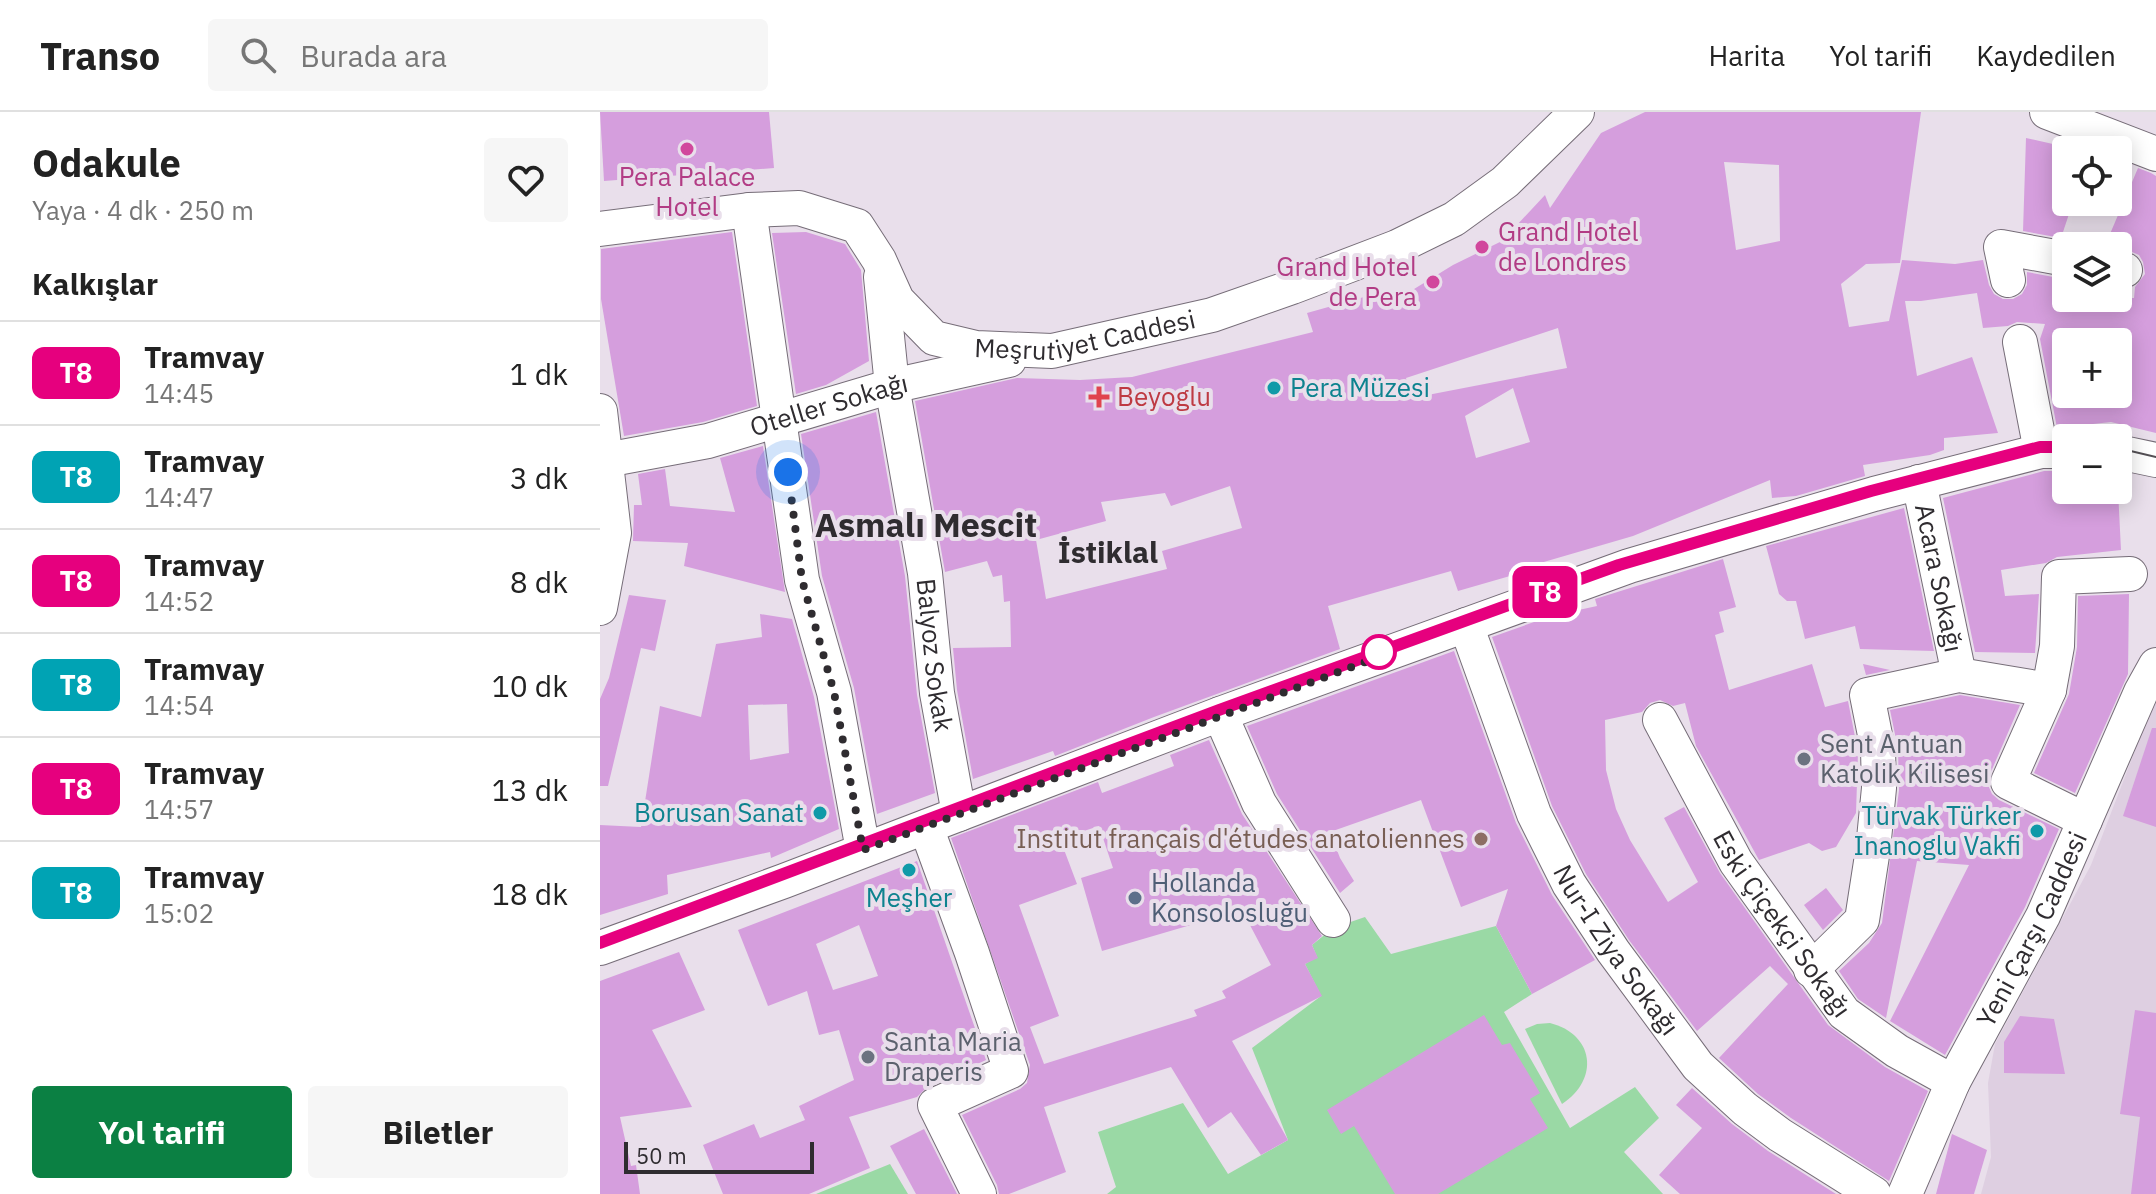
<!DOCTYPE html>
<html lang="tr">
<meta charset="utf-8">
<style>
body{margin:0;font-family:"IBM Plex Sans",sans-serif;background:#f6f6f6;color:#222;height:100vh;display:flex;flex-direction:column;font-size:30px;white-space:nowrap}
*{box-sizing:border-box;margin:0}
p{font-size:26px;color:#767676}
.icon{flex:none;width:44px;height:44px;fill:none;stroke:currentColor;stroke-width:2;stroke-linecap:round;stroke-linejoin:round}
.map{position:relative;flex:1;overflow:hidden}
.drawer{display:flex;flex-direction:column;background:#fff;width:600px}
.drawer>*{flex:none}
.badge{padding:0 16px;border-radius:12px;font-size:28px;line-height:52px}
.buttons{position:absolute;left:1452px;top:24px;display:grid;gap:16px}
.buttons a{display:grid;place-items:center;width:80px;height:80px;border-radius:8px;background:#fff;box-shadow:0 4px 20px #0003;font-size:40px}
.scale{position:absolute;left:24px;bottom:20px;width:190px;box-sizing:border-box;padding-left:8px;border:4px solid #2f2c30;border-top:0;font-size:22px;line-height:28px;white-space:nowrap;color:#2f2c30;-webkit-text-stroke:6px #e9dfeb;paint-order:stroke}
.you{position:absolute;width:40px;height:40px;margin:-20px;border:6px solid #fff;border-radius:50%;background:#1a73e8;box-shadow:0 0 0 12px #1a73e833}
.map>.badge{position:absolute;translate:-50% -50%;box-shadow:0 0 0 4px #fff}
h2{padding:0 32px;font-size:30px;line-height:72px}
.round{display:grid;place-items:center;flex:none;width:84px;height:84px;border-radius:8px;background:#f6f6f6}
.head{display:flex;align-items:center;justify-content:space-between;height:136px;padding:0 32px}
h1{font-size:38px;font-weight:800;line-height:60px}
.cta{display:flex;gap:16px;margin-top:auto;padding:16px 32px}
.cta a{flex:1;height:92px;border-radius:8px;background:#0b8043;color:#fff;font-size:32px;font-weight:800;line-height:92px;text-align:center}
.cta a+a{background:#f6f6f6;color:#222}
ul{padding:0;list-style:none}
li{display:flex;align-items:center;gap:24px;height:104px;padding:0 32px;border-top:2px solid #e0e0e0}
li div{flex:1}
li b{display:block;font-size:30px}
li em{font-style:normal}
li .badge{min-width:88px;font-weight:700;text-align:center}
header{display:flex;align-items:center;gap:48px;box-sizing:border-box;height:112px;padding:0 40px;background:#fff;border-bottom:2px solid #e0e0e0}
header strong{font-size:38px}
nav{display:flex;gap:44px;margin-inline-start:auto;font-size:28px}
.search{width:560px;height:72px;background:#f6f6f6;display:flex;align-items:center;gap:20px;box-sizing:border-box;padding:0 28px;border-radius:8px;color:#767676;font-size:30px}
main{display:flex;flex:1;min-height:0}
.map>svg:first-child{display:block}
.built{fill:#decfe1}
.green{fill:#9ad9a5}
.building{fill:#d59edd;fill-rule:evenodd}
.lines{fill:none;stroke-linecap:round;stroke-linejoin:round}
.minor-casing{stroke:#766d78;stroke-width:36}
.minor{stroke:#fff;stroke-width:34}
.tram{stroke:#545055;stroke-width:2}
.line-casing{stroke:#fff;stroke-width:18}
.line{stroke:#e6007e;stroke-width:12}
.walk{stroke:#2f2c30;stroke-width:8;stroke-dasharray:0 14.4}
.hotel-dot{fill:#d1479c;stroke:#e9dfeb;stroke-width:3}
.culture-dot{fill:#0f9aa8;stroke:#e9dfeb;stroke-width:3}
.health-dot{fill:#e0444e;stroke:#e9dfeb;stroke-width:3}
.stop-dot{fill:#fff;stroke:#e6007e;stroke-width:4}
.worship-dot{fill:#6b7280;stroke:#e9dfeb;stroke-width:3}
.education-dot{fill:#8d6e63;stroke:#e9dfeb;stroke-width:3}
.service-dot{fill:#5c6f8a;stroke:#e9dfeb;stroke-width:3}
.labels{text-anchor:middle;stroke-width:8;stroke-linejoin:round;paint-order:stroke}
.hotel-label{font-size:26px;fill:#b23c85;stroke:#e9dfeb}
.street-label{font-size:26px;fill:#2f2c30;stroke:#e9dfeb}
.culture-label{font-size:26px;fill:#0d838f;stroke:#e9dfeb;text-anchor:end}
.health-label{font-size:26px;fill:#be3a42;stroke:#e9dfeb;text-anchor:start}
.worship-label{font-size:26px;fill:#5b616d;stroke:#e9dfeb;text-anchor:start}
.education-label{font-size:26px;fill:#785e54;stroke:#e9dfeb;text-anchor:end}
.service-label{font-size:26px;fill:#4e5e75;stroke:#e9dfeb;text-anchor:start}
.quarter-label{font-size:30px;font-weight:bold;fill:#2f2c30;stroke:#e9dfeb}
.district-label{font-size:34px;font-weight:bold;fill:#2f2c30;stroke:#e9dfeb}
</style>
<header>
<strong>Transo</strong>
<div class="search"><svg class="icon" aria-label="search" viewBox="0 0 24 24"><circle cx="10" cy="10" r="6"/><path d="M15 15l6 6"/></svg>Burada ara</div>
<nav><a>Harita</a><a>Yol tarifi</a><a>Kaydedilen</a></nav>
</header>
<main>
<section class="drawer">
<div class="head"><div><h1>Odakule</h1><p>Yaya · 4 dk · 250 m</p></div><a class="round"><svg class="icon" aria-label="heart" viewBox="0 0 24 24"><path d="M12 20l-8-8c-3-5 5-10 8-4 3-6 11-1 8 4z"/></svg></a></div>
<h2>Kalkışlar</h2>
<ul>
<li><span class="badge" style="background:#e6007e;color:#fff">T8</span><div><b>Tramvay</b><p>14:45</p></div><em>1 dk</em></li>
<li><span class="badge" style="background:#00a3b4;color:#fff">T8</span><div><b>Tramvay</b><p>14:47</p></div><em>3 dk</em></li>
<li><span class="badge" style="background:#e6007e;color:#fff">T8</span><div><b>Tramvay</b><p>14:52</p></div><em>8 dk</em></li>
<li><span class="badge" style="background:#00a3b4;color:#fff">T8</span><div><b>Tramvay</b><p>14:54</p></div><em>10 dk</em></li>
<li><span class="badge" style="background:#e6007e;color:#fff">T8</span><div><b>Tramvay</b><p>14:57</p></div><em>13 dk</em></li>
<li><span class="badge" style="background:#00a3b4;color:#fff">T8</span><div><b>Tramvay</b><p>15:02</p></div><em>18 dk</em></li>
</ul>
<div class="cta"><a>Yol tarifi</a><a>Biletler</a></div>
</section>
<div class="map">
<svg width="1556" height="1082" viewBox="0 0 1556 1082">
<rect width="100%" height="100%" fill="#e9dfeb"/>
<!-- built -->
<polygon class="built" points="1556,584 1556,1082 1381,1082 1391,1045 1388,971 1395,932 1491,753"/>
<!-- green -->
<g class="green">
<polygon points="765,805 791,842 896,814 932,882 904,900 970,1016 1035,975 1059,1006 1024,1040 1063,1082 507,1082 516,1075 498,1020 583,991 628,1062 688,1028 652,936 721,884 705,852 717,845 712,833 733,816"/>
<path d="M950 911C994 922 1000 967 962 992L925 917 937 912Z"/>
<polygon points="290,1052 308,1082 216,1082"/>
</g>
<!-- building -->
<g class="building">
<polygon points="0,0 169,0 174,56 4,69"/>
<path d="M1045 0H1321L1300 151 1266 152 1241 172 1249 215 1289 209 1302 148 1355 152 1383 148 1389 173 1394 182 1403 187H1413L1422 182 1427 173V160L1464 167 1466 186H1534L1535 175 1545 162 1543 150 1539 143 1507 129 1538 56 1551 61 1556 64V321L1511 310 1457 316 1440 227 1445 212 1417 210 1408 214 1383 216 1377 181 1321 189H1305L1317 264 1372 245 1398 321 1344 326V338L1330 343 1263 353 1265 364 1196 384 1172 386 1170 368 1033 424 909 460 910 464 858 479 851 459 728 494 740 537 554 605 455 644 453 639 373 667 357 578 353 536 411 535 410 489 404 490 402 463 393 465 387 449 345 460 315 289 417 266 480 268 532 265 713 220 707 201 764 185 806 182 853 153 902 129 945 83 950 96 1001 21ZM1124 50 1179 53 1180 129 1136 138ZM958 216 967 256 812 286 806 266ZM1466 230H1518V282H1466ZM913 276 930 330 876 346 865 304ZM630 374 642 416 562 439 567 457 446 487 436 428 506 409 501 390 565 381 571 394Z"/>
<polygon points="1426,26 1466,35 1466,90 1473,90 1461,126 1423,119"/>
<polygon points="132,120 157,294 103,310 24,324 1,187 1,137"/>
<polygon points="206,120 245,132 261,158 269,249 226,273 196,282 172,121"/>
<polygon points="276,300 305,464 317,583 335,681 277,702 254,576 222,464 201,322"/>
<polygon points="163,334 185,480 84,454 88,431 33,429 34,393 42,393 38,362 65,357 70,394 135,400 120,346"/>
<polygon points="1444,359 1466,359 1466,378 1518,378 1521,438 1457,445 1446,451 1401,458 1405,484 1439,482 1435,541 1375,540 1343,386"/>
<polygon points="1304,396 1334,539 1260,537 1255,514 1205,527 1196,489 1187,489 1179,482 1166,434"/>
<polygon points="1123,447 1136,495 1119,500 1124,520 1115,523 1129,578 1212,552 1225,595 1248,589 1258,640 1256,701 1236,735 1222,739 1209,731 1159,748 1096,634 1085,591 1073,594 1060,588 1050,591 1042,600 1005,608 1006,658 1016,697 1030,728 1068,790 1098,770 1064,706 1084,695 1120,761 1228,913 1285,955 1328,979 1289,1069 1191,1006 1158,982 1119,946 1188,872 1170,854 1097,919 1029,828 986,762 952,694 892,525 951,504 997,494 995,487"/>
<polygon points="1529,482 1528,562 1475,681 1434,661 1469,582 1477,535 1478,484"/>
<polygon points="29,483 66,488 55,539 41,536 8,674 0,674 0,587 9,566"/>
<path d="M160 502 192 507 214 585 239 717 171 746 170 740 67 763 68 782 0 803V713L41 715 60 594 101 605 116 532 162 525ZM187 592 189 641 150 648 148 593Z"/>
<polygon points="854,539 916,711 952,783 995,848 932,882 896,814 908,777 861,795 821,688 730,720 740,746 754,769 740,781 677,682 647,614"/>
<polygon points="1263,552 1290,558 1266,563"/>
<polygon points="1360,583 1420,593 1390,662 1388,673 1392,682 1399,688 1459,717 1425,795 1345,943 1290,909 1369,753 1317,749 1286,906 1258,887 1239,859 1269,831 1282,811 1299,678 1298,637 1290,598"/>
<polygon points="1552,616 1556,616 1556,715 1523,704"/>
<path d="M609 628 642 702 722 824 712 833 718 846 705 852 722 884 632 929 688 1028 661 1043 631 1000 608 1016 571 955 444 995 466 1060 409 1082H399L397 1073 362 1003 420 977 427 971 430 953 351 726 498 670 502 681 574 654 570 643ZM499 714 513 756 481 766 502 839 642 798 671 853 622 879 626 886 594 898 597 904 444 952 430 915 459 904 419 793 477 772 460 727Z"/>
<path d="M317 749 386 948 327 975 317 985 249 1005 270 1056 209 1082H123L103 1033 154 1012 160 1026 205 1008 199 994 254 968 239 918 219 923 207 879 168 894 138 818ZM259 813 278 864 233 878 216 832Z"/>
<polygon points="1226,776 1243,798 1223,818 1204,793"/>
<polygon points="79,840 105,898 52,918 92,995 20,1005 31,1054 36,1053 40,1082 0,1082 0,869"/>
<polygon points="1535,898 1556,901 1556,1082 1531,1082 1540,1005 1520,1002"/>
<polygon points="884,903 902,933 910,931 940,981 930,987 948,1016 838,1082 795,1082 754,1014 741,1022 727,998"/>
<polygon points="1420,904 1454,907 1465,962 1404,961 1404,930"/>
<polygon points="1092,976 1132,1012 1168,1039 1236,1082 1080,1082 1059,1063 1102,1016 1076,993"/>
<polygon points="324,1017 357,1082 316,1082 290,1034"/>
<polygon points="1352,1022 1387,1038 1374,1082 1336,1082"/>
</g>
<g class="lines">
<!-- minor casing -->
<g class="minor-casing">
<g id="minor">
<polyline points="1447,0 1556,42"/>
<polyline points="149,98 202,468 234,580 263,738"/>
<path id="s1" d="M0 117 149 98 199 96 257 114 279 148 297 188 334 226 376 236 452 239 612 203 692 175 797 135 854 107 905 70 977 0"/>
<polyline points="1518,157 1525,158"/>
<path id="s2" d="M281 165 292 274 325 461 337 581 359 702"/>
<polyline points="1408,168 1401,135 1466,147"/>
<polyline points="1420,230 1441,339"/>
<polyline points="0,299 14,421 0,496"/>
<polyline points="1518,340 1556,348"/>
<path id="s3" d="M6 348 108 329 292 274 409 248"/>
<path id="s4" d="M1319 370 1359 563"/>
<path id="s5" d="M866 513 934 702 969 772 1013 839 1098 954 1145 997 1180 1023 1274 1082"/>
<polyline points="620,602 659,691 733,808"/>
<path id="s6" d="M1060 608 1136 750 1244 901 1297 939 1353 970"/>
<polyline points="1485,708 1408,670 1449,578 1457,534 1459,465 1530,462"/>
<polyline points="326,715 372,841 411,959 335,993 379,1082"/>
<polyline points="0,836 184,769 620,602 1029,454 1274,382 1441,339 1466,339"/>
<polyline points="1211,858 1262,808 1273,737 1279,676 1278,638 1267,583 1359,563 1449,578"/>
<path id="s7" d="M1305 1082 1353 970 1443 804 1541 580 1556 553"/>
</g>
</g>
<!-- minor -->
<use href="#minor" class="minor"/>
<!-- tram -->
<g class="tram">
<polyline points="1518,336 1556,345"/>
<polyline points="0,831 619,598 1019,453 1271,379 1440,335 1466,335"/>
</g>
</g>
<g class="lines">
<!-- line casing -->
<g class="line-casing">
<polyline id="line" points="0,831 619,598 1019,453 1271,379 1440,335 1466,335"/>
</g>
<!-- line -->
<use href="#line" class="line"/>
<!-- walk -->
<polyline class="walk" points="188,360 202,468 234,580 263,738 784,543 779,540"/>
</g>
<!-- markers -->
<g class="hotel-dot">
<circle cx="87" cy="37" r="8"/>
<circle cx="882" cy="135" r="8"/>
<circle cx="833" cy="170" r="8"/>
</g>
<g class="culture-dot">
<circle cx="674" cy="276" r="8"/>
<circle cx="220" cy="701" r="8"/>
<circle cx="1437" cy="719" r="8"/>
<circle cx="309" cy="758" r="8"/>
</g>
<path class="health-dot" d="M495 273h8v8h8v8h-8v8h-8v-8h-8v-8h8z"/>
<circle class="stop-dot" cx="779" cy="540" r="16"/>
<g class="worship-dot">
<circle cx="1204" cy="647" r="8"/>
<circle cx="268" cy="945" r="8"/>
</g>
<circle class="education-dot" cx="881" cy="727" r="8"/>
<circle class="service-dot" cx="535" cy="786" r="8"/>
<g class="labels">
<!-- hotel labels -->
<g class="hotel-label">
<text x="87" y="74">Pera Palace<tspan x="87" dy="30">Hotel</tspan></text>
<text x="898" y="129" text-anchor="start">Grand Hotel<tspan x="898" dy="30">de Londres</tspan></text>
<text x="817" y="164" text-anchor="end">Grand Hotel<tspan x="817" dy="30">de Pera</tspan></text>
</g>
<!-- street labels -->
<g class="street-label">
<text dy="9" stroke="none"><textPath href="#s1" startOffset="552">Meşrutiyet Caddesi</textPath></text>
<text dy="9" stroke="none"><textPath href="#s3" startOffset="230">Oteller Sokağı</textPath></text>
<text dy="9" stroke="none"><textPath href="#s4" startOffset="98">Acara Sokağı</textPath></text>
<text dy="9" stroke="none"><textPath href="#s2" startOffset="382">Balyoz Sokak</textPath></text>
<text dy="9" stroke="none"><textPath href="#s6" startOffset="238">Eski Çiçekçi Sokağı</textPath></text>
<text dy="9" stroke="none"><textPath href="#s7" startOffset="294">Yeni Çarşı Caddesi</textPath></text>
<text dy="9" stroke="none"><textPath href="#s5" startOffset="360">Nur-I Ziya Sokağı</textPath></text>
</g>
<!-- culture labels -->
<g class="culture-label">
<text x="690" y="285" text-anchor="start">Pera Müzesi</text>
<text x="204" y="710">Borusan Sanat</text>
<text x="1421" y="713">Türvak Türker<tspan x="1421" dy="30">Inanoglu Vakfi</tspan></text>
<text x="309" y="795" text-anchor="middle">Meşher</text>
</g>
<!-- health labels -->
<g class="health-label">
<text x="517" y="294">Beyoglu</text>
</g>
<!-- worship labels -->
<g class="worship-label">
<text x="1220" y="641">Sent Antuan<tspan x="1220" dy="30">Katolik Kilisesi</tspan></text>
<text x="284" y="939">Santa Maria<tspan x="284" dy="30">Draperis</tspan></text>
</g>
<!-- education labels -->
<g class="education-label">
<text x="865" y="736">Institut français d'études anatoliennes</text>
</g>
<!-- service labels -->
<g class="service-label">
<text x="551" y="780">Hollanda<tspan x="551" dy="30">Konsolosluğu</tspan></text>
</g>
<!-- quarter labels -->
<g class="quarter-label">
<text x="508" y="451">İstiklal</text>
</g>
<!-- district labels -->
<g class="district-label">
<text x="326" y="425">Asmalı Mescit</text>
</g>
</g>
</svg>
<div class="buttons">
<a><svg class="icon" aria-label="locate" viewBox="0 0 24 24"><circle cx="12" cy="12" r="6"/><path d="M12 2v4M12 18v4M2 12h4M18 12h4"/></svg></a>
<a><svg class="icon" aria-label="layers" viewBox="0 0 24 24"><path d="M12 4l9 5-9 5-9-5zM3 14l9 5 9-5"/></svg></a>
<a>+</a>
<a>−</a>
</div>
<div class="scale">50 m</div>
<div class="you" style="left:188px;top:360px"></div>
<b class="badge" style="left:945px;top:480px;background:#e6007e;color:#fff">T8</b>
</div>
</main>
